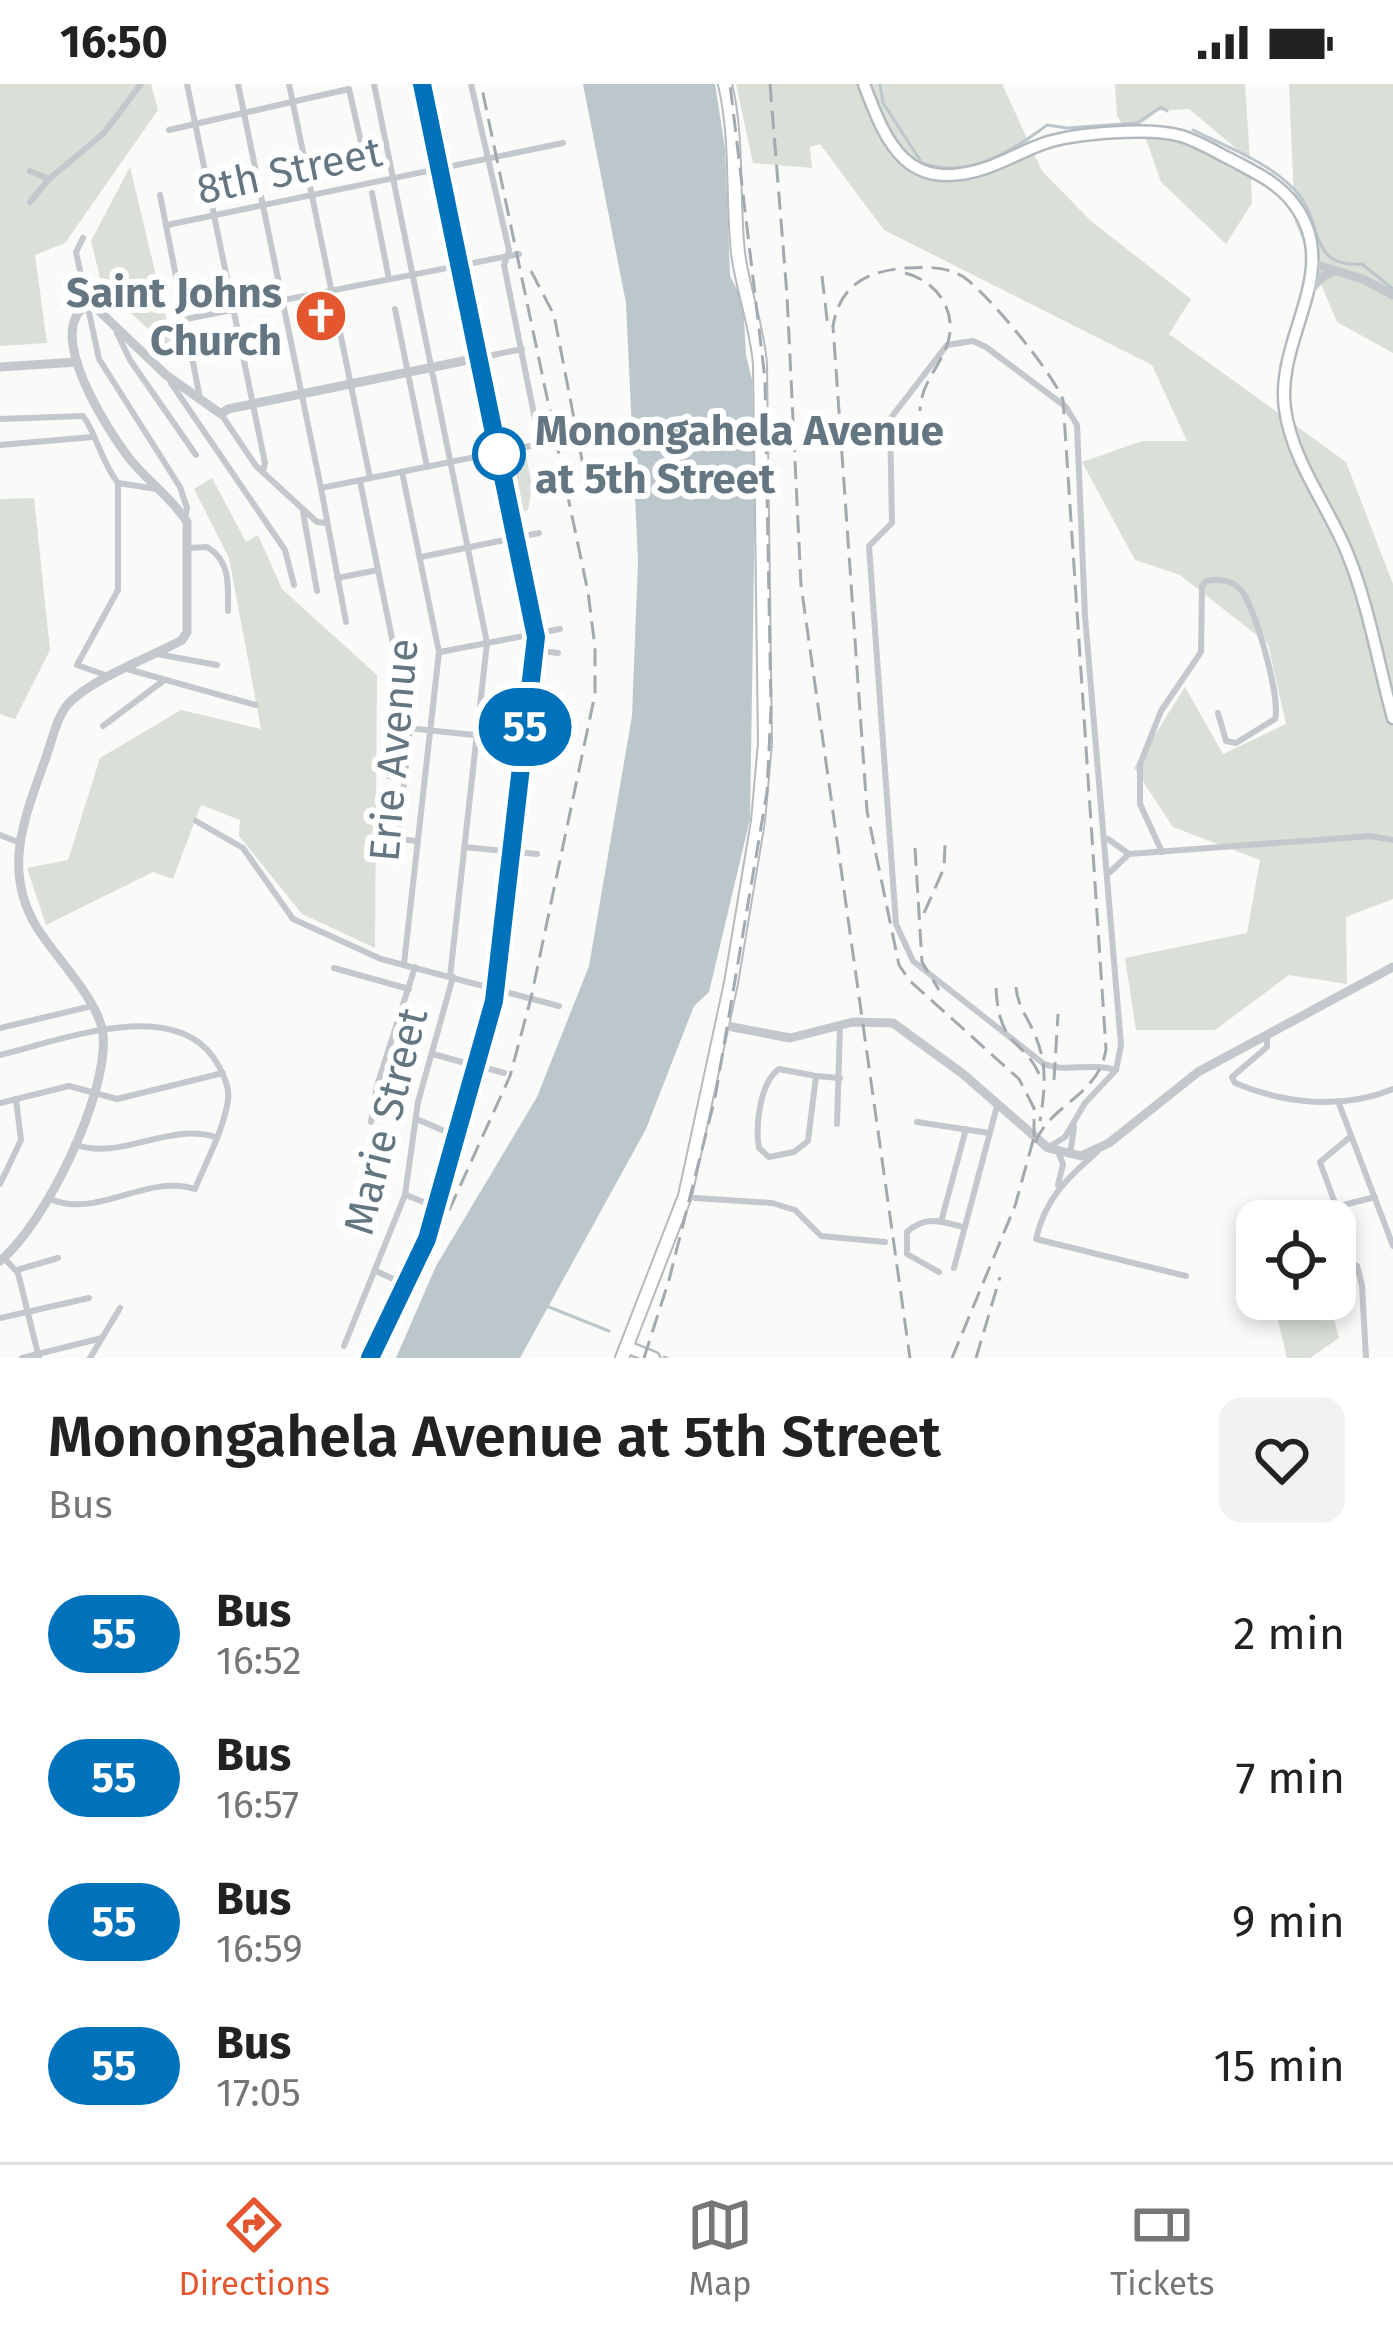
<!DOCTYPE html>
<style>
body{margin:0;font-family:"Fira Sans",sans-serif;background:#f2f2f2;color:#222;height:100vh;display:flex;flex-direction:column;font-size:45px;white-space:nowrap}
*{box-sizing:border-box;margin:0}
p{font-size:39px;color:#767676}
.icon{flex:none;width:66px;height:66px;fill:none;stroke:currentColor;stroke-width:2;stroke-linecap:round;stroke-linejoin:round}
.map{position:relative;height:1274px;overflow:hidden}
.details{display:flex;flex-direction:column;background:#fff;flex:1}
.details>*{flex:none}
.badge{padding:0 24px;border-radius:39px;font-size:42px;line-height:78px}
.buttons{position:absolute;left:1236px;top:1116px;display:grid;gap:24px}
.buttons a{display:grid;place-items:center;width:120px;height:120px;border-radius:24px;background:#fff;box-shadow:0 6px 18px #0003;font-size:60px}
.map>.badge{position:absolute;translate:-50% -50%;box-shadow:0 0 0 6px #fff}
.round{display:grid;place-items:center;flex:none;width:126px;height:126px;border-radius:24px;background:#f2f2f2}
.head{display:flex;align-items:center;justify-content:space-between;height:204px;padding:0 48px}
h1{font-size:57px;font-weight:600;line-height:90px}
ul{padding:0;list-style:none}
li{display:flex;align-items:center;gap:36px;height:144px;padding:0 48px}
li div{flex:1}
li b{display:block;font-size:45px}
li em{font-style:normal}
li .badge{min-width:132px;font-weight:700;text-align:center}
.status{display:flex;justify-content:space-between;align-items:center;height:84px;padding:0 60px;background:#fff;direction:ltr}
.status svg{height:33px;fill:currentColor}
.tabs{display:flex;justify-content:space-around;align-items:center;height:168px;border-top:3px solid #e0e0e0;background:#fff;font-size:33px;color:#767676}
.tabs a{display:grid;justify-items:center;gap:6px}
.tabs .on{color:#e4572e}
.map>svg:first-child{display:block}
.green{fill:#dadfd7}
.water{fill:#bbc7cb}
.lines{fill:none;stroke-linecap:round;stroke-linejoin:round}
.stream{stroke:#bbc7cb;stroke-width:3}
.secondary-casing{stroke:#b3babf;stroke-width:15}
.primary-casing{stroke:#b5babe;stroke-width:16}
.minor{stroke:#c3c8cc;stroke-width:6}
.tertiary{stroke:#c3c8cc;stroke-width:9}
.secondary{stroke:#fff;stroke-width:10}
.primary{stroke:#fff;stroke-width:12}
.rail{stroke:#a2aab0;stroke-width:3;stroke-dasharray:18 9;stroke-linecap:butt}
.line-casing{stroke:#fff;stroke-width:27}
.line{stroke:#0072bc;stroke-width:18}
.stop-dot{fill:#fff;stroke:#0072bc;stroke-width:6}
.labels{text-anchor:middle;stroke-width:12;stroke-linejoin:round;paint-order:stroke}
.street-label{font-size:42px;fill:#657683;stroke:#fff}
.poi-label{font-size:42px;font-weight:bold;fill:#657683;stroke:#fff;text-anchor:end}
.stop-label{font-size:42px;font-weight:bold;fill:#657683;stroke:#fff;text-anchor:start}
</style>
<div class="status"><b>16:50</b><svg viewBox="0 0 49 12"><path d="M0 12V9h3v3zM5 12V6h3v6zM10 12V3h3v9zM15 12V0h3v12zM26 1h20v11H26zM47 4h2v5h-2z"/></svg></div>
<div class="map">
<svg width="1393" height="1274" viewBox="0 0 1393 1274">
<rect width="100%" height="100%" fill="#fafaf8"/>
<!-- green -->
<g class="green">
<polygon points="0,0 151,0 158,26 65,159 35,171 47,259 0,262"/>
<polygon points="736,0 1002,0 1042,87 1091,137 1191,215 1169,250 1346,378 1393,500 1393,815 1346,833 1347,900 1289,891 1215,946 1136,946 1125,874 1247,849 1260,776 1173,743 1134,684 1185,603 1223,670 1286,640 1268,560 1180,491 1135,476 1082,378 1142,357 1187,357 1152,281 884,146 820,60 810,63 812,84 753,79"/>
<polygon points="1115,0 1245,0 1250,76 1189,25 1158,27 1140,41 1125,44 1117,32"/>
<polygon points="1289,0 1393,0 1393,269 1337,238 1295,138"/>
<polygon points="1146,55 1179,55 1251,92 1252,119 1226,160 1161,98"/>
<polygon points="130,83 170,250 179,274 102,202 91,157"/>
<polygon points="526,371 532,403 528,426 516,430 505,379 511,381 512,373"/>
<polygon points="212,394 246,458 258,451 282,505 377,591 375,864 302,830 239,752 240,736 201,721 173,795 153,788 46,841 27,784 68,776 100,674 181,626 261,645 229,474 194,405"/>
<polygon points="34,414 50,566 15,635 0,630 0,415"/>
<polygon points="1273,1215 1329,1215 1339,1254 1310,1274 1287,1274"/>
</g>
<!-- water -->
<polygon class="water" points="583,0 715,0 725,64 730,192 743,217 746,271 752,296 755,415 750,735 709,908 694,922 646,1045 520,1274 396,1274 436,1182 537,1013 589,882 632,632 638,477 626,219"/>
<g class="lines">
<!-- stream -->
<g class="stream">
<path d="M880 0 883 19 922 79C966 96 1013 67 1047 41L1067 44 1137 39 1161 23 1167 27"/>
<path d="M1193 46C1227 63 1266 77 1293 104 1326 136 1305 184 1362 180L1393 205"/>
<polyline points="544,1221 609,1247"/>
<polyline points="664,1273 667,1274"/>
</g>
<!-- secondary casing -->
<g class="secondary-casing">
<g id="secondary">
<path d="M864 0C887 62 908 110 986 84 1006 77 1025 66 1045 59 1076 49 1150 43 1181 52 1198 57 1214 67 1230 75 1254 88 1280 99 1296 123 1342 188 1275 254 1285 325 1292 376 1326 419 1346 466 1368 518 1378 579 1393 634"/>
<polyline points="627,1263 654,1274"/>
<polyline points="370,1274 430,1146 494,917 535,559 422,0"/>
</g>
</g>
<!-- primary casing -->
<g class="primary-casing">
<path id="primary" d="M622 1274 685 1112 731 899 758 737 765 659 760 280C757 242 743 207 738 169 732 113 738 55 725 0"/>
</g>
<!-- minor -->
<g class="minor">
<polyline points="187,0 265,379 263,387"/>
<polyline points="238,0 321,404"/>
<polyline points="289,0 370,394"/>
<polyline points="374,0 487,559 450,893"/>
<polyline points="169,46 349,5 365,76"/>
<polyline points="30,87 49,95"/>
<polyline points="372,109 389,195"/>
<polyline points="160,111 200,314"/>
<polyline points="30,118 49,95 104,49 141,0"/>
<polyline points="167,141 563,59"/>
<polyline points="83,154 76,168 99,275 180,403 187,424 185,434"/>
<polyline points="395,225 427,383"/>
<polyline points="186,235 519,170"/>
<polyline points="117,249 130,276 196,371"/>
<path d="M973 257 986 263 1066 323 1077 341 1085 532 1121 961 1116 986C1092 978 1067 989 1044 980L913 877 896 840 869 462 892 439 890 335 947 261Z"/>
<polyline points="478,274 522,265"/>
<polyline points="171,299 285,466 294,501"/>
<polyline points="221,330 256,382 317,438 326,439"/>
<path d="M0 335 83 332C97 350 100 376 118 399L157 405"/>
<polyline points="0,361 93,353"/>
<polyline points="402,388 439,568 404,880"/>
<polyline points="360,397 396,574 388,642 550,659"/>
<polyline points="303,428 317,507"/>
<path d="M188 464 207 463C231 477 228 502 228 527"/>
<polyline points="421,473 539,449"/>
<polyline points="337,494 378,486"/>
<polyline points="346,538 321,404 540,360 504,181 509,166 471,0"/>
<polyline points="534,566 558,569"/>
<polyline points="440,568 560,545"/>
<polyline points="157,570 217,581"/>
<polyline points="127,585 256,621"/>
<polyline points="108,592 77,581 118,506 118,399"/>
<polyline points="103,642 163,597"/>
<polyline points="410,643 398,755 417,757"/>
<polyline points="389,692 403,693"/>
<polyline points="196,737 243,764 293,835 381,875 559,922"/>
<polyline points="0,751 18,758"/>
<polyline points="1108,755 1129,770"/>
<polyline points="464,763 537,770"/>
<path d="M1162 768 1140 720V680L1161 627 1201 568 1202 502 1206 497C1218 495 1232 496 1241 506 1255 522 1281 615 1275 635L1236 659 1226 657 1218 629"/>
<polyline points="1129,770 1371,752 1393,756"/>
<polyline points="1110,788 1129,770"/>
<polyline points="334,884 409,905"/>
<polyline points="0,944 92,922"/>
<path d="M1267 950V963L1232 993 1235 999C1285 1020 1341 1026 1393 1005"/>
<polyline points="433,970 476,982"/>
<path d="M0 971C59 957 170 913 213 973 221 984 230 1002 228 1016 224 1045 206 1078 195 1105 146 1089 95 1137 48 1114"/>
<polyline points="476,981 504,989"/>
<path d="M779 985 816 992 808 1057 794 1068 769 1073 759 1064C755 1042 760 998 779 985Z"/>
<polyline points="816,992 840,994"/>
<polyline points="1338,1017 1393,1162"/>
<polyline points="0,1019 69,1002 117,1015 223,989"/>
<polyline points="419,1036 456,1052"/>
<polyline points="371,1038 377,1002 415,883"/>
<polyline points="917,1038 989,1049"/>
<polyline points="837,1040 840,942"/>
<path d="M74 1060C121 1078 167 1038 215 1053"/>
<polyline points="1049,1063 1065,1053 1085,1019 1116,986"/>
<path d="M1097 1068C1067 1094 1045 1115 1036 1155L1186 1192"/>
<polyline points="1070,1071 1074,1043"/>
<polyline points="0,1100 21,1056 16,1015"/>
<polyline points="1058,1101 1063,1080 1059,1070"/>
<polyline points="406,1111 436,1123"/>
<polyline points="695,1114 772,1119 795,1126 821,1152 885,1158"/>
<polyline points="1336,1123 1375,1113"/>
<polyline points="941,1138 966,1045"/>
<polyline points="1348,1155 1320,1078 1350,1053"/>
<polyline points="4,1174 18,1189 39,1274"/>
<polyline points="1357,1182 1362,1201 1366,1274"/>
<polyline points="954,1184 997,1022"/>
<polyline points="17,1186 58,1174"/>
<polyline points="376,1187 404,1200"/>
<path d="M939 1188 907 1170V1148C925 1131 941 1137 963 1143"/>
<polyline points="0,1234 89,1214"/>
<polyline points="344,1262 405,1111 418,1018 453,893"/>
<polyline points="22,1274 102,1254"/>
<polyline points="90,1274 120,1224"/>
</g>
<!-- tertiary -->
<g class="tertiary">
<polyline points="1313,180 1363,195 1393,211"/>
<polyline points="1312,204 1322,193 1335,187"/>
<polyline points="0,283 77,278"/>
<polyline points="722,941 790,954 853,938 893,939 963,990 1048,1064 1081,1072 1109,1059 1198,988 1393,883"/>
<path d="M0 1177C46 1139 109 1009 103 950 99 916 54 872 36 842 2 785 25 733 45 676 52 658 56 632 70 618 96 593 149 574 182 556L187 548V438C172 414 147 397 129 374 107 345 44 248 87 221L95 223 166 291 221 330 228 325 478 274"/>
</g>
<!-- secondary -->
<use href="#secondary" class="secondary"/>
<!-- primary -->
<use href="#primary" class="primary"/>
<!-- rail -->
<g class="rail">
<polyline points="770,0 787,211 801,501 910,1274"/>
<polyline points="531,187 554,231 587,402"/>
<path d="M905 189C938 197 960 230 946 264 936 288 921 300 920 327"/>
<polyline points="822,192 828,244"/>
<polyline points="915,764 922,878 939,906"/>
<polyline points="924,829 944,784 945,761"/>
<path d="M1016 903C1017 921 1027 932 1034 949 1048 979 1045 1005 1040 1037"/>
<path d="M996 904C999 968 1026 953 1042 997"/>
<polyline points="1054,996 1058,930"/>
<path d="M1034 1053V1024L1019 995 910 897 899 881 867 727 833 242C840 200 868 187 906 184 926 183 944 182 962 192 985 206 1054 290 1063 316L1106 965C1099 1012 1051 1019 1035 1059"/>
<polyline points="382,1274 510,992 531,914 595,610 595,563 588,508 481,0"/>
<polyline points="644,1274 669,1196 715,1014 767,708 771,625 765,295 730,0"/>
<polyline points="952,1274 1015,1122 1036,1046"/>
<polyline points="976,1274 1000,1193"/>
</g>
</g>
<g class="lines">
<!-- line casing -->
<g class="line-casing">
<polyline id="line" points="370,1274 427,1155 494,917 536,553 422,0"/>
</g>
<!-- line -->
<use href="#line" class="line"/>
</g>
<!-- icons -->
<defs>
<g id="church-disc" transform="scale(2.7)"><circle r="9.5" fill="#e4572e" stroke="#fff"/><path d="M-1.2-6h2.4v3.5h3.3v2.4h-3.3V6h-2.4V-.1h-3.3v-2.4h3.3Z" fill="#fff"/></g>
</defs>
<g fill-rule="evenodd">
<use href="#church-disc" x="321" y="232"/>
</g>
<!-- markers -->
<circle class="stop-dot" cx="499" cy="370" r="24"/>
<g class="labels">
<!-- street labels -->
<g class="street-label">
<text transform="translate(289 86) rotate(-12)" y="15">8th Street</text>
<text transform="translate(393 666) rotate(-85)" y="15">Erie Avenue</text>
<text transform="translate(385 1037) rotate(-76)" y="15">Marie Street</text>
</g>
<!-- poi labels -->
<g class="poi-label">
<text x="282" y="223">Saint Johns<tspan x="282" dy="48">Church</tspan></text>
</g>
<!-- stop labels -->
<g class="stop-label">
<text x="535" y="361">Monongahela Avenue<tspan x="535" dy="48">at 5th Street</tspan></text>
</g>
</g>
</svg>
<div class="buttons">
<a><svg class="icon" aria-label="locate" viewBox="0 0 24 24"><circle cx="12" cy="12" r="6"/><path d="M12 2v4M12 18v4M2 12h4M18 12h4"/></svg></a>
</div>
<b class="badge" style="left:525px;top:643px;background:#0072bc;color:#fff">55</b>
</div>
<section class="details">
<div class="head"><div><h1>Monongahela Avenue at 5th Street</h1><p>Bus</p></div><a class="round"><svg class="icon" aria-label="heart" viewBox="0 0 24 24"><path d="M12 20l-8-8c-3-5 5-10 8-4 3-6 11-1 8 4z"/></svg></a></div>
<ul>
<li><span class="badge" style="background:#0072bc;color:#fff">55</span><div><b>Bus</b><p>16:52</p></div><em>2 min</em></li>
<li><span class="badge" style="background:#0072bc;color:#fff">55</span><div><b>Bus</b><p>16:57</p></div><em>7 min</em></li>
<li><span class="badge" style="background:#0072bc;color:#fff">55</span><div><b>Bus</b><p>16:59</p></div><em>9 min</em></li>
<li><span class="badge" style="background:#0072bc;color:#fff">55</span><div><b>Bus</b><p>17:05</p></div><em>15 min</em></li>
</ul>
</section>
<nav class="tabs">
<a class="on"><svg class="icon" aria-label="directions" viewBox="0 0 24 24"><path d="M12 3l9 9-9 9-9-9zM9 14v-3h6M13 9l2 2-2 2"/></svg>Directions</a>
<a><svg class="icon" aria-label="map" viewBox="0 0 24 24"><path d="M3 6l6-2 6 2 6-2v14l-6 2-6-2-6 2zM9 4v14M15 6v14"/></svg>Map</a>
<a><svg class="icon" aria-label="tickets" viewBox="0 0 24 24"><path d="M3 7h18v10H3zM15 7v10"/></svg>Tickets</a>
</nav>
